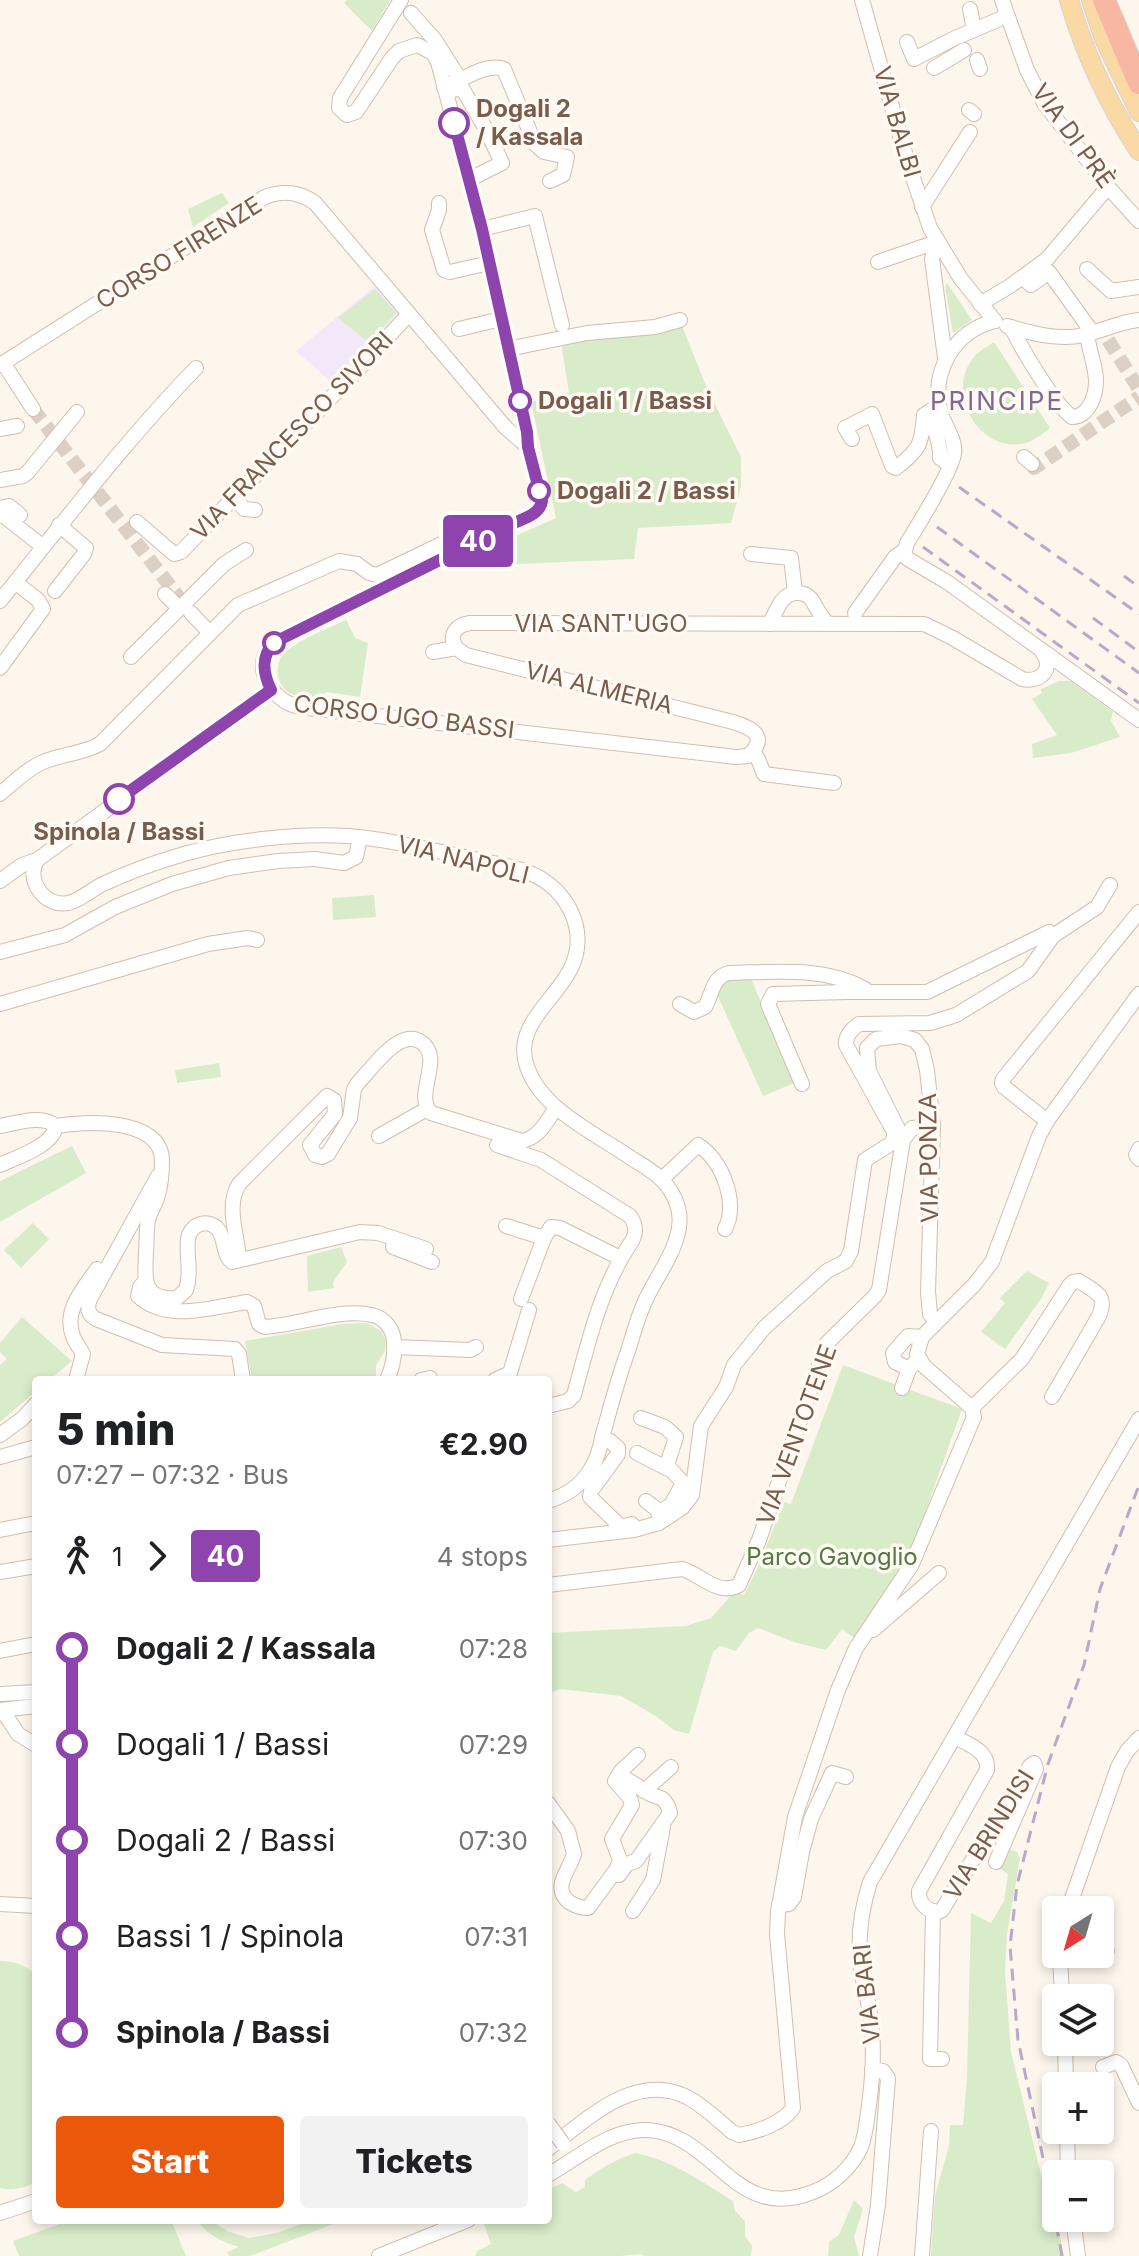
<!DOCTYPE html>
<meta charset="utf-8">
<style>
body{margin:0;font-family:Inter,sans-serif;background:#f2f2f2;color:#202124;height:100vh;display:flex;flex-direction:column;font-size:30px;white-space:nowrap}
*{box-sizing:border-box;margin:0}
p{font-size:26px;color:#757577}
.icon{flex:none;width:44px;height:44px;fill:none;stroke:currentColor;stroke-width:2;stroke-linecap:round;stroke-linejoin:round}
.map{position:relative;flex:1;overflow:hidden}
.sheet{position:absolute;left:32px;top:1376px;width:520px;height:848px;display:flex;flex-direction:column;background:#fff;border-radius:8px;box-shadow:0 4px 12px #0003}
.sheet>*{flex:none}
.badge{padding:0 16px;border-radius:6px;font-size:28px;line-height:52px}
.needle{width:52px;rotate:217deg}
.buttons{position:absolute;left:1042px;top:1896px;display:grid;gap:16px}
.buttons a{display:grid;place-items:center;width:72px;height:72px;border-radius:8px;background:#fff;box-shadow:0 4px 12px #0003;font-size:40px}
.map>.badge{position:absolute;translate:-50% -50%;box-shadow:0 0 0 4px #fff}
.legs{display:flex;align-items:center;gap:12px;height:88px;padding:0 24px;font-size:26px}
.legs p{margin-inline-start:auto}
.head{display:flex;align-items:center;justify-content:space-between;height:136px;padding:0 24px}
h1{font-size:44px;font-weight:800;line-height:60px}
.action{display:flex;gap:16px;margin-top:auto;padding:16px 24px}
.action a{flex:1;height:92px;border-radius:8px;background:#ea580c;color:#fff;font-size:32px;font-weight:800;line-height:92px;text-align:center}
.action a+a{background:#f2f2f2;color:#202124}
ul{padding:0 24px;list-style:none}
li{display:flex;align-items:center;gap:28px;height:96px;font-size:30px}
li i{display:grid;place-items:center;width:12px;height:100%;margin:0 10px;background:currentColor}
li i::after{content:'';width:20px;height:20px;margin:-10px;border:6px solid;border-radius:50%;background:#fff}
li p{margin-inline-start:auto}
li:first-child i{background:linear-gradient(#0000 50%,currentColor 0)}
li:last-child i{background:linear-gradient(currentColor 50%,#0000 0)}
.map>svg:first-child{display:block}
.education{fill:#f3e8fa}
.green{fill:#d8ecc9}
.lines{fill:none;stroke-linecap:round;stroke-linejoin:round}
.minor-tunnel{stroke:#dcd0c4;stroke-width:14;stroke-dasharray:14 7;stroke-linecap:butt}
.minor-casing{stroke:#d1beb0;stroke-width:16}
.major-casing{stroke:#dad1cd;stroke-width:20}
.highway-casing{stroke:#dad1cd;stroke-width:24}
.minor{stroke:#fff;stroke-width:14}
.major{stroke:#fbd9a5;stroke-width:18}
.highway{stroke:#f7b7a3;stroke-width:22}
.rail{stroke:#b9a8c9;stroke-width:3;stroke-dasharray:12 8;stroke-linecap:butt}
.minor-bridge-casing{stroke:#d1beb0;stroke-width:16;stroke-linecap:butt}
.minor-bridge{stroke:#fff;stroke-width:14}
.line-1-casing{stroke:#fff;stroke-width:18}
.line-1{stroke:#8e44ad;stroke-width:12}
.stop-1-dot{fill:#fff;stroke:#8e44ad;stroke-width:4}
.labels{text-anchor:middle;stroke-width:7;stroke-linejoin:round;paint-order:stroke}
.stop-label{font-size:24px;font-weight:bold;fill:#7a5c4d;stroke:#fffaf3;text-anchor:start}
.street-label{font-size:24px;fill:#7a5c4d;stroke:#fffaf3}
.park-label{font-size:24px;fill:#537a41;stroke:#fffaf3}
.neighbourhood-label{font-size:26px;letter-spacing:2px;fill:#846695;stroke:#fffaf3}
</style>
<div class="map">
<svg width="1139" height="2256" viewBox="0 0 1139 2256">
<rect width="100%" height="100%" fill="#fdf6ec"/>
<!-- education -->
<polygon class="education" points="375,286 399,313 332,383 296,351"/>
<!-- green -->
<g class="green">
<polygon points="347,0 390,0 372,31 344,3"/>
<polygon points="222,193 229,203 193,227 188,209"/>
<polygon points="947,283 972,320 953,333 945,287"/>
<polygon points="375,289 396,313 368,342 338,318"/>
<polygon points="681,323 706,386 741,457 741,487 731,523 638,528 634,559 496,565 502,542 556,518 531,402 569,393 561,342"/>
<path d="M994 342 1050 428C1044 433 1036 439 1029 442 982 458 943 394 974 357 979 351 988 346 994 342Z"/>
<path d="M346 620 355 638 368 643 360 697 326 692 322 701C312 699 299 698 290 693 274 684 274 660 288 650 305 637 327 629 346 620Z"/>
<polygon points="1059,681 1071,681 1113,712 1111,721 1120,737 1071,753 1033,758 1032,744 1057,735 1032,699 1042,693 1041,689"/>
<polygon points="374,895 376,917 333,920 332,898"/>
<polygon points="742,976 751,978 794,1083 763,1096 716,992 720,985"/>
<polygon points="219,1063 221,1077 177,1083 175,1070"/>
<polygon points="72,1146 86,1173 0,1222 0,1181"/>
<polygon points="33,1223 49,1239 21,1268 4,1250"/>
<polygon points="341,1247 347,1262 333,1282 334,1288 308,1292 307,1256"/>
<polygon points="1027,1271 1049,1283 1041,1299 1005,1349 981,1332 1005,1303 1000,1298"/>
<polygon points="22,1317 72,1361 49,1380 36,1380 36,1391 0,1422 0,1365 7,1359 0,1352 0,1343"/>
<polygon points="367,1323 381,1331 386,1340 385,1351 376,1365 376,1380 252,1380 245,1341 343,1324"/>
<polygon points="843,1365 962,1409 906,1566 857,1640 842,1629 826,1650 797,1643 758,1628 749,1633 736,1651 720,1646 713,1652 689,1734 674,1730 654,1715 621,1696 560,1689 548,1694 548,1633 686,1626 711,1618 734,1592 744,1595 758,1567 784,1502 791,1504"/>
<polygon points="1008,1849 1017,1852 1020,1858 1007,1934 1005,1972 1011,2052 1043,2183 1049,2182 1064,2256 931,2256 935,2196 949,2145 950,2125 963,2125 967,2078 971,1913 991,1923 1004,1901 1008,1874 997,1867"/>
<path d="M0 1961C15 1961 24 1965 36 1974V2182C24 2188 13 2191 0 2188Z"/>
<path d="M635 2153C672 2160 702 2182 733 2201L735 2211 745 2221V2236L752 2246 751 2256H645L641 2254 620 2256H475L477 2251 491 2244 483 2221 548 2220V2190L562 2183 576 2192 585 2187V2180C601 2168 617 2159 635 2153Z"/>
<polygon points="854,2200 863,2209 854,2237 859,2256 828,2256 829,2242 839,2235"/>
<polygon points="71,2220 171,2220 186,2256 19,2256 13,2241"/>
<path d="M197 2220H211L227 2231 249 2238 277 2233 312 2220H344L250 2256H229L227 2252 239 2247C222 2242 207 2235 197 2220Z"/>
</g>
<g class="lines">
<!-- minor-tunnel -->
<g class="minor-tunnel">
<polyline points="1108,340 1139,389"/>
<polyline points="33,409 191,613"/>
<polyline points="1032,464 1034,468 1139,397"/>
</g>
<!-- minor casing -->
<g class="minor-casing">
<g id="minor">
<path d="M401 0 340 98 339 108 347 115 356 112 392 58 399 51 417 45 433 53 438 62 482 229 527 432 528 447 542 504 535 513 514 523 275 642C248 664 271 701 299 707L736 757 748 756C769 737 753 728 733 722L466 655 456 648"/>
<polyline points="862,0 907,160 930,228 961,279 995,321"/>
<polyline points="1002,0 1027,70 1044,103 1108,187 1139,221"/>
<polyline points="970,9 974,30"/>
<polyline points="411,13 435,40 461,81"/>
<polyline points="907,42 914,59 955,38 1007,16"/>
<polyline points="977,60 980,69"/>
<polyline points="934,68 964,50"/>
<path d="M444 87C462 81 486 62 504 69L535 144 544 152 567 157 563 175 550 181"/>
<polyline points="449,91 462,88 487,131 502,163 468,180"/>
<polyline points="969,110 974,114"/>
<polyline points="439,203 439,210 432,230 444,270 450,272 489,263"/>
<polyline points="922,207 970,132"/>
<polyline points="482,229 535,216 562,325"/>
<polyline points="936,242 932,259 945,358"/>
<polyline points="878,262 936,242"/>
<polyline points="1087,269 1111,291 1139,287"/>
<polyline points="1023,278 1031,285 1049,272 1092,332"/>
<polyline points="980,304 1010,286 1047,259 1108,187"/>
<path d="M995 321C954 331 930 372 941 413 945 427 956 439 954 454 951 473 918 525 907 543L904 554 908 559 947 582 1139 720"/>
<path d="M1007 326C1030 333 1060 341 1083 335 1102 331 1119 322 1139 320"/>
<path d="M1011 327C1022 349 1053 403 1072 417 1081 417 1086 412 1091 403 1103 379 1090 359 1087 334"/>
<polyline points="459,329 501,319"/>
<polyline points="508,349 587,333 655,327 680,320"/>
<polyline points="4,364 33,409"/>
<path d="M0 365 265 197C282 190 300 192 315 203L506 428 528 447"/>
<polyline points="0,429 17,426"/>
<path d="M852 439 845 428 872 414 892 466 896 468C919 450 922 445 924 415L930 411 933 414C931 429 942 443 940 458L950 465"/>
<polyline points="1024,457 1032,464"/>
<polyline points="0,480 23,476 28,472 77,412"/>
<polyline points="237,496 239,503 244,509 255,510"/>
<polyline points="0,508 9,506 20,515"/>
<polyline points="0,516 4,516 42,546"/>
<polyline points="137,522 174,554 181,552 354,374 409,314"/>
<polyline points="751,554 791,558 795,592"/>
<polyline points="55,591 84,554 86,548 59,525"/>
<polyline points="165,594 179,608"/>
<path d="M0 601C64 522 125 441 196 368"/>
<polyline points="191,613 210,633"/>
<polyline points="855,613 895,557 904,551"/>
<path d="M769 624C777 613 780 592 798 593 804 593 810 596 813 602 818 610 820 616 827 623"/>
<path d="M456 648C448 635 456 625 470 623L924 624 951 637 1022 679C1040 683 1055 669 1042 652"/>
<polyline points="433,652 456,648"/>
<polyline points="131,657 224,564 246,550"/>
<polyline points="0,668 43,609 38,600 15,582"/>
<polyline points="753,752 758,759 764,774 834,783"/>
<path d="M0 794C13 783 27 769 43 762 62 754 82 754 100 744L238 605 339 561 357 564 369 573 377 575 456 537 461 539 465 548"/>
<path d="M37 860C25 880 45 908 68 903 80 901 92 889 103 884 129 872 156 862 184 854 233 840 297 833 348 836 387 839 427 849 465 857 486 862 510 865 530 873 568 889 590 932 570 970 555 1000 515 1025 526 1063 538 1108 595 1133 631 1158 649 1169 665 1178 674 1197 683 1215 680 1231 673 1248 666 1265 656 1279 648 1295 639 1312 634 1332 628 1351 619 1376 612 1401 605 1427 601 1439 600 1454 593 1465 584 1483 568 1495 548 1501"/>
<polyline points="0,881 22,865 37,860 271,690"/>
<polyline points="0,952 65,935 115,907 172,884 229,868 278,861 315,859 344,863 356,857 360,838"/>
<polyline points="0,1004 208,944 248,938 257,940"/>
<path d="M680 1004 694 1012 705 1007C713 993 712 977 729 973 775 972 824 966 865 989"/>
<polyline points="802,1084 768,1004 773,994 847,992 927,992 1049,932 1053,936"/>
<polyline points="1047,1121 1004,1087 1002,1083 1003,1079 1139,912"/>
<path d="M0 1126C17 1123 42 1114 56 1126 84 1121 162 1117 162 1161 162 1173 161 1186 157 1198 155 1205 149 1213 148 1221 146 1230 147 1242 146 1252 145 1277 141 1301 177 1298L186 1290C192 1273 186 1257 188 1239 190 1225 206 1218 217 1228 226 1238 222 1254 232 1262L360 1232 378 1233 426 1249"/>
<polyline points="379,1136 427,1109"/>
<path d="M497 1145 541 1160 630 1216C637 1226 637 1234 630 1244 600 1289 588 1344 574 1395L568 1401 548 1406"/>
<polyline points="1139,1149 1136,1155 1139,1159"/>
<path d="M0 1165C17 1157 53 1146 56 1126"/>
<path d="M158 1176 90 1299C87 1307 87 1314 96 1319L162 1345 235 1349 239 1354 243 1380"/>
<path d="M662 1179 696 1147 698 1145C722 1159 739 1204 725 1229"/>
<polyline points="506,1226 544,1238"/>
<polyline points="393,1247 432,1262"/>
<path d="M239 1260C238 1235 225 1207 239 1184L327 1096 334 1100 335 1114 310 1145 315 1155 322 1157 328 1154 350 1118 354 1089 357 1084C371 1070 399 1027 421 1042 445 1058 413 1094 431 1113L522 1141C540 1137 546 1122 556 1108"/>
<path d="M145 1281 140 1287 138 1296C167 1323 212 1307 247 1302L254 1306 259 1324 265 1327C298 1325 339 1308 372 1315 385 1318 394 1330 394 1343 395 1355 392 1369 387 1380"/>
<polyline points="521,1299 544,1238 551,1227 560,1228 620,1258"/>
<path d="M936 1322 930 1314 928 1292 933 1126 927 1070 922 1049 915 1040 901 1036 876 1039 867 1048 869 1071 897 1127 893 1130 846 1045C845 1036 852 1029 859 1024L930 1023 956 1015 1028 971 1053 936 1097 907 1110 885"/>
<polyline points="394,1347 470,1350 476,1347"/>
<polyline points="909,1369 895,1362 893,1353 908,1336 922,1337"/>
<path d="M76 1380 83 1354C80 1348 75 1343 73 1336 63 1311 83 1289 97 1269"/>
<polyline points="421,1380 430,1378"/>
<polyline points="495,1380 510,1373 529,1310"/>
<polyline points="902,1388 909,1369 914,1363"/>
<path d="M972 1408 1022 1359 1069 1286 1073 1282 1079 1281C1095 1292 1108 1294 1099 1316L1052 1397"/>
<polyline points="641,1418 665,1427 676,1437 667,1465 683,1483 671,1505 658,1513"/>
<polyline points="0,1435 22,1419 36,1404"/>
<polyline points="602,1438 610,1441 618,1448 618,1454 591,1491 590,1497 621,1527 632,1524"/>
<polyline points="637,1453 670,1470"/>
<polyline points="0,1457 36,1447"/>
<polyline points="646,1501 660,1512"/>
<polyline points="0,1530 36,1523"/>
<polyline points="548,1540 634,1530 659,1523 682,1508 692,1495 701,1426 726,1387 734,1365 764,1328 827,1271 846,1261 851,1251 865,1160 892,1143 897,1127"/>
<polyline points="0,1572 36,1566"/>
<path d="M548 1585 682 1569C701 1574 718 1597 739 1585L759 1540 826 1344 875 1296 879 1290 903 1140 912 1128 933 1126"/>
<polyline points="873,1630 939,1573"/>
<polyline points="0,1651 36,1644"/>
<polyline points="0,1694 36,1692"/>
<polyline points="0,1710 36,1706"/>
<polyline points="2,1710 18,1734 36,1745"/>
<path d="M955 1737C970 1745 989 1751 987 1770L919 1891C918 1902 926 1911 938 1912L942 1910 1030 1766 1034 1763 1036 1769 996 1862"/>
<polyline points="644,1791 671,1767"/>
<path d="M548 1803 568 1831 574 1854C570 1870 551 1887 569 1902 575 1906 581 1908 588 1908L616 1870 620 1860 612 1839 632 1805 630 1798 615 1781 621 1771 638 1755"/>
<polyline points="619,1875 627,1864 636,1861 670,1813 668,1806 663,1799 650,1794 620,1775"/>
<polyline points="0,1904 36,1906"/>
<polyline points="779,1905 789,1904 794,1897 802,1852 811,1819 832,1773 846,1777"/>
<polyline points="1068,1910 1118,1767 1127,1751 1139,1738"/>
<polyline points="633,1911 653,1880 663,1827"/>
<polyline points="933,1911 930,2059 942,2059"/>
<polyline points="1100,1950 1107,1951"/>
<polyline points="1060,1954 1062,1998"/>
<polyline points="1065,2042 1066,2086"/>
<polyline points="1103,2067 1116,2062 1121,2065 1139,2103"/>
<polyline points="1067,2130 1068,2174"/>
<path d="M548 2149C586 2120 635 2071 687 2097 704 2106 718 2120 732 2132L739 2135C757 2132 783 2123 793 2108L777 1934 778 1912 795 1817 838 1690 856 1648 912 1564 974 1417 972 1408 924 1366 917 1354 922 1337 974 1285 992 1262 1039 1136 1047 1121 1139 994"/>
<path d="M548 2175C578 2158 610 2129 646 2130 715 2132 733 2224 813 2192 834 2184 852 2167 861 2147 866 2134 867 2118 869 2105 873 2075 875 2044 870 2014 868 1996 861 1978 860 1960 858 1934 862 1907 870 1882L1139 1419"/>
<polyline points="0,2213 36,2201"/>
<polyline points="1073,2218 1078,2256"/>
<polyline points="379,2256 468,2220"/>
<polyline points="870,2256 878,2205 888,2078 883,2071 872,2069"/>
<polyline points="922,2256 931,2131"/>
</g>
</g>
<!-- major casing -->
<g class="major-casing">
<g id="major">
<path d="M1069 0C1084 52 1109 105 1139 151"/>
<polyline points="1091,0 1104,39 1139,112"/>
</g>
</g>
<!-- highway casing -->
<g class="highway-casing">
<polyline id="highway" points="1104,0 1139,83"/>
</g>
<!-- minor -->
<use href="#minor" class="minor"/>
<!-- major -->
<use href="#major" class="major"/>
<!-- highway -->
<use href="#highway" class="highway"/>
<!-- rail -->
<g class="rail">
<polyline points="959,487 1139,614"/>
<polyline points="937,527 1139,673"/>
<polyline points="923,547 1139,703"/>
<polyline points="1124,576 1139,587"/>
<polyline points="1093,618 1139,652"/>
<polyline points="1062,2256 1050,2191 1018,2040 1010,1946 1017,1885 1048,1764 1084,1665 1100,1589 1139,1485"/>
</g>
<!-- minor-bridge casing -->
<g class="minor-bridge-casing">
<polyline id="minor-bridge" points="548,2123 563,2144"/>
</g>
<!-- minor-bridge -->
<use href="#minor-bridge" class="minor-bridge"/>
</g>
<g class="lines">
<!-- line-1 casing -->
<g class="line-1-casing">
<path id="line-1" d="M119 799 271 690C263 673 260 656 275 642L514 523C525 518 540 514 542 501L528 447 527 432 482 229 454 123"/>
</g>
<!-- line-1 -->
<use href="#line-1" class="line-1"/>
</g>
<!-- markers -->
<g class="stop-1-dot">
<circle cx="454" cy="123" r="14"/>
<circle cx="520" cy="401" r="10"/>
<circle cx="539" cy="491" r="10"/>
<circle cx="274" cy="643" r="10"/>
<circle cx="119" cy="799" r="14"/>
</g>
<g class="labels">
<!-- stop labels -->
<g class="stop-label">
<text x="476" y="117">Dogali 2<tspan x="476" dy="28">/ Kassala</tspan></text>
<text x="538" y="409">Dogali 1 / Bassi</text>
<text x="557" y="499">Dogali 2 / Bassi</text>
<text x="119" y="840" text-anchor="middle">Spinola / Bassi</text>
</g>
<!-- street labels -->
<g class="street-label">
<text transform="translate(897 122) rotate(74)" y="8">VIA BALBI</text>
<text transform="translate(1073 136) rotate(54)" y="8">VIA DI PRÈ</text>
<text transform="translate(179 253) rotate(-32)" y="8">CORSO FIRENZE</text>
<text transform="translate(292 436) rotate(-46)" y="8">VIA FRANCESCO SIVORI</text>
<text x="601" y="632">VIA SANT'UGO</text>
<text transform="translate(599 688) rotate(14)" y="8">VIA ALMERIA</text>
<text transform="translate(404 717) rotate(7)" y="8">CORSO UGO BASSI</text>
<text transform="translate(463 860) rotate(14)" y="8">VIA NAPOLI</text>
<text transform="translate(929 1158) rotate(-91)" y="8">VIA PONZA</text>
<text transform="translate(797 1435) rotate(-70)" y="8">VIA VENTOTENE</text>
<text transform="translate(989 1835) rotate(-58)" y="8">VIA BRINDISI</text>
<text transform="translate(867 1994) rotate(-96)" y="8">VIA BARI</text>
</g>
<!-- park labels -->
<g class="park-label">
<text x="832" y="1565">Parco Gavoglio</text>
</g>
<!-- neighbourhood labels -->
<g class="neighbourhood-label">
<text x="997" y="410">PRINCIPE</text>
</g>
</g>
</svg>
<div class="buttons">
<a><svg class="needle" viewBox="-14 -14 28 28"><path d="M0-13l5 13h-10z" fill="#e53935"/><path d="M0 13l5-13h-10z" fill="#757577"/></svg></a>
<a><svg class="icon" aria-label="layers" viewBox="0 0 24 24"><path d="M12 4l9 5-9 5-9-5zM3 14l9 5 9-5"/></svg></a>
<a>+</a>
<a>−</a>
</div>
<b class="badge" style="left:478px;top:541px;background:#8e44ad;color:#fff">40</b>
<section class="sheet">
<div class="head"><div><h1>5 min</h1><p>07:27 – 07:32 · Bus</p></div><b>€2.90</b></div>
<div class="legs"><svg class="icon" aria-label="walk" viewBox="0 0 24 24"><circle cx="13" cy="4" r="2"/><path d="M13 8l-2 6 4 7M11 14l-3 7M7 12l3-4h3l4 4"/></svg>1<svg class="icon" aria-label="forward" viewBox="0 0 24 24"><path d="M9 5l7 7-7 7"/></svg><b class="badge" style="background:#8e44ad;color:#fff">40</b><p>4 stops</p></div>
<ul>
<li><i style="color:#8e44ad"></i><b>Dogali 2 / Kassala</b><p>07:28</p></li>
<li><i style="color:#8e44ad"></i><span>Dogali 1 / Bassi</span><p>07:29</p></li>
<li><i style="color:#8e44ad"></i><span>Dogali 2 / Bassi</span><p>07:30</p></li>
<li><i style="color:#8e44ad"></i><span>Bassi 1 / Spinola</span><p>07:31</p></li>
<li><i style="color:#8e44ad"></i><b>Spinola / Bassi</b><p>07:32</p></li>
</ul>
<div class="action"><a>Start</a><a>Tickets</a></div>
</section>
</div>
